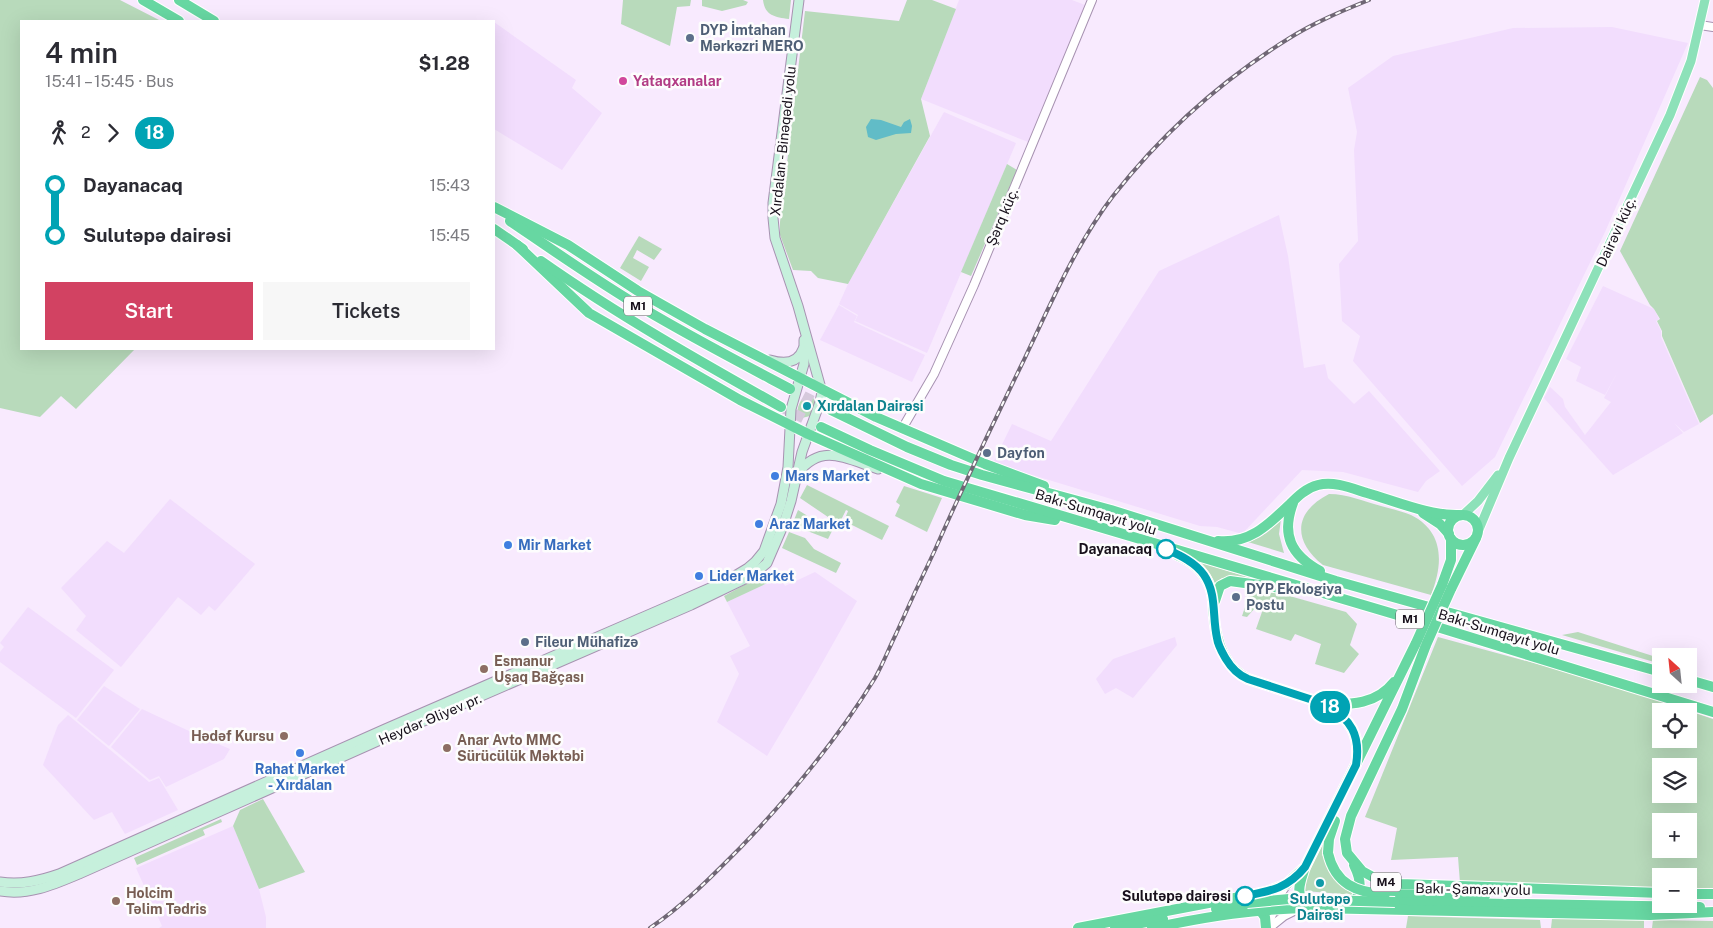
<!DOCTYPE html>
<meta charset="utf-8">
<style>
body{margin:0;font-family:"Public Sans",sans-serif;background:#f7f7f7;color:#2b2b33;height:100vh;display:flex;flex-direction:column;font-size:19px;white-space:nowrap}
*{box-sizing:border-box;margin:0}
p{font-size:16px;color:#7c7c81}
.icon{flex:none;width:28px;height:28px;fill:none;stroke:currentColor;stroke-width:2;stroke-linecap:round;stroke-linejoin:round}
.map{position:relative;flex:1;overflow:hidden}
.drawer{position:absolute;left:20px;top:20px;width:475px;height:330px;display:flex;flex-direction:column;background:#fff;border-radius:0px;box-shadow:0 5px 20px #0002}
.drawer>*{flex:none}
.badge{padding:0 10px;border-radius:16px;font-size:18px;line-height:32px}
.needle{width:32px;rotate:333deg}
.fabs{position:absolute;left:1652px;top:648px;display:grid;gap:10px}
.fabs a{display:grid;place-items:center;width:45px;height:45px;border-radius:0px;background:#fff;box-shadow:0 5px 20px #0002;font-size:25px}
.map>.badge{position:absolute;translate:-50% -50%;box-shadow:0 0 0 2px #fff}
.legs{display:flex;align-items:center;gap:8px;height:55px;padding:0 25px;font-size:16px}
.legs p{margin-inline-start:auto}
.summary{display:flex;align-items:center;justify-content:space-between;height:85px;padding:0 25px}
h1{font-size:28px;font-weight:600;line-height:38px}
.primary-button{display:flex;gap:10px;margin-top:auto;padding:10px 25px}
.primary-button a{flex:1;height:58px;border-radius:0px;background:#d24262;color:#fff;font-size:20px;font-weight:600;line-height:58px;text-align:center}
.primary-button a+a{background:#f7f7f7;color:#2b2b33}
ul{padding:0 25px;list-style:none}
li{display:flex;align-items:center;gap:18px;height:50px;font-size:19px}
li i{display:grid;place-items:center;width:8px;height:100%;margin:0 6px;background:currentColor}
li i::after{content:'';width:12px;height:12px;margin:-6px;border:4px solid;border-radius:50%;background:#fff}
li p{margin-inline-start:auto}
li:first-child i{background:linear-gradient(#0000 50%,currentColor 0)}
li:last-child i{background:linear-gradient(currentColor 50%,#0000 0)}
.map>svg:first-child{display:block}
.built{fill:#f2ddfd}
.green{fill:#b8dabb;fill-rule:evenodd}
.water{fill:#61bcc7}
.lines{fill:none;stroke-linecap:round;stroke-linejoin:round}
.trunk-tunnel{stroke:#d6c9dc;stroke-width:10;stroke-dasharray:10 5;stroke-linecap:butt}
.tertiary-casing{stroke:#a792b1;stroke-width:10}
.secondary-casing{stroke:#a792b1;stroke-width:11}
.primary-casing{stroke:#fff;stroke-width:11}
.trunk-casing{stroke:#fff;stroke-width:12}
.tertiary{stroke:#fff;stroke-width:8}
.secondary{stroke:#c6f0dc;stroke-width:9}
.primary{stroke:#8de1b9;stroke-width:9}
.trunk{stroke:#67d7a2;stroke-width:10}
.rail-casing{stroke:#706775;stroke-width:4}
.rail{stroke:#fdfdfd;stroke-width:2;stroke-dasharray:5.5;stroke-linecap:butt}
.trunk-bridge-casing{stroke:#fff;stroke-width:12;stroke-linecap:butt}
.trunk-bridge{stroke:#67d7a2;stroke-width:10}
.line-1-casing{stroke:#fff;stroke-width:11}
.line-1{stroke:#00a3b4;stroke-width:8}
.service-dot{fill:#5c6f8a;stroke:#fdfdfd;stroke-width:2}
.hotel-dot{fill:#d1479c;stroke:#fdfdfd;stroke-width:2}
.culture-dot{fill:#0f9aa8;stroke:#fdfdfd;stroke-width:2}
.shop-dot{fill:#3f7fe0;stroke:#fdfdfd;stroke-width:2}
.stop-1-dot{fill:#fff;stroke:#00a3b4;stroke-width:2.5}
.education-dot{fill:#8d6e63;stroke:#fdfdfd;stroke-width:2}
.labels{text-anchor:middle;stroke-width:5;stroke-linejoin:round;paint-order:stroke}
.shield{fill:#fdfdfd;stroke:#5d5860;stroke-width:1}
.shield-label{font-size:12px;font-weight:bold;fill:#18111c}
.service-label{font-size:14px;font-weight:bold;fill:#4e5e75;stroke:#fdfdfd;text-anchor:start}
.hotel-label{font-size:14px;font-weight:bold;fill:#b23c85;stroke:#fdfdfd;text-anchor:start}
.street-label{font-size:14px;fill:#18111c;stroke:#fdfdfd}
.culture-label{font-size:14px;font-weight:bold;fill:#0d838f;stroke:#fdfdfd;text-anchor:start}
.shop-label{font-size:14px;font-weight:bold;fill:#366cbe;stroke:#fdfdfd;text-anchor:start}
.stop-label{font-size:14px;font-weight:bold;fill:#18111c;stroke:#fdfdfd;text-anchor:end}
.education-label{font-size:14px;font-weight:bold;fill:#785e54;stroke:#fdfdfd;text-anchor:start}
</style>
<div class="map">
<svg width="1713" height="928" viewBox="0 0 1713 928">
<rect width="100%" height="100%" fill="#f8eafe"/>
<!-- built -->
<g class="built">
<polygon points="959,0 1072,0 1085,5 1028,142 921,99"/>
<polygon points="494,22 576,80 572,88 602,113 562,170 494,129"/>
<polygon points="1612,27 1688,43 1605,232 1495,457 1462,486 1353,361 1360,336 1342,321 1339,264 1358,241 1354,150 1357,132 1348,88 1393,56 1513,28"/>
<polygon points="944,112 1016,143 927,353 855,321 858,315 839,304 848,284"/>
<polygon points="1279,215 1288,256 1304,368 1325,364 1328,378 1354,404 1369,391 1440,471 1426,481 1418,492 1343,472 1302,470 1243,533 1239,533 1217,527 1200,526 993,463 1012,424 1051,441 1159,271"/>
<polygon points="1603,286 1654,309 1659,319 1656,321 1661,331 1661,337 1699,424 1684,432 1674,423 1683,433 1613,475 1544,398 1550,387 1563,399 1565,407 1585,435 1611,402 1604,398 1618,371 1605,395 1576,381 1581,367 1566,359"/>
<polygon points="839,305 857,316 854,322 925,355 912,382 820,340"/>
<polygon points="170,499 255,564 215,611 209,606 201,615 178,597 121,667 76,630 86,616 61,588 107,541 124,553"/>
<polygon points="815,572 857,601 816,674 767,756 717,722 739,674 730,656 750,646 727,602 780,577 785,586"/>
<polygon points="28,607 114,670 76,718 0,662 0,652 4,647 0,643"/>
<polygon points="1175,637 1177,645 1133,698 1116,688 1105,694 1096,679 1113,659"/>
<polygon points="104,686 140,709 109,746 77,720"/>
<polygon points="142,709 204,738 230,749 224,759 166,787 159,776 150,780 111,747"/>
<polygon points="68,715 149,782 159,778 178,810 125,834 112,812 94,820 43,765 58,725"/>
<polygon points="233,826 259,889 266,917 266,928 159,928 162,926 136,868"/>
</g>
<!-- green -->
<g class="green">
<polygon points="0,0 120,0 161,21 21,21 21,349 135,349 76,409 61,396 40,417 0,408"/>
<polygon points="623,0 691,0 690,6 677,7 670,46 621,24"/>
<polygon points="702,0 743,0 748,2 746,5 722,11 702,6"/>
<path d="M763 0H791L789 19C775 17 765 16 763 0Z"/>
<polygon points="907,0 932,0 956,9 921,99 930,136 848,284 818,278 811,271 793,270 780,235 780,222 805,11 899,21"/>
<polygon points="1700,77 1707,80 1713,88 1713,414 1700,423 1662,336 1662,331 1657,321 1660,319 1654,309 1650,305 1620,251"/>
<polygon points="1007,164 1017,170 971,276 961,272"/>
<polygon points="639,236 662,249 654,260 637,250 633,258 649,267 641,281 620,268"/>
<path d="M808 395 813 397 815 402 810 416 802 418 798 416C796 408 800 398 808 395Z"/>
<polygon points="807,485 889,526 882,540 844,521 848,511 846,510 840,522 828,517 800,498"/>
<polygon points="904,486 942,498 927,532 895,516 900,505 896,502"/>
<path d="M1329 494C1348 494 1362 501 1381 506 1391 509 1402 511 1411 515 1445 532 1443 565 1431 595L1323 565C1292 540 1294 512 1329 494Z"/>
<polygon points="798,510 832,531 828,539 792,525"/>
<path d="M1281 519 1279 534 1284 553 1248 542C1263 537 1271 530 1281 519Z"/>
<polygon points="789,532 805,538 814,549 841,563 836,573 782,548"/>
<polygon points="1196,561 1267,583 1222,578 1218,581 1215,589"/>
<polygon points="768,572 774,580 727,602 724,596"/>
<polygon points="1272,591 1346,612 1357,624 1350,645 1359,654 1344,673 1315,664 1321,644 1295,634 1291,641 1256,629 1263,609 1256,607 1247,617 1242,616 1250,592 1269,596"/>
<polygon points="1578,632 1656,657 1661,662 1661,664 1562,635"/>
<path d="M1438 637 1600 681 1713 719V891L1689 890V876H1661V889L1460 883 1458 857 1391 860 1397 828 1365 817ZM1661 711H1689V739H1661ZM1661 766H1689V794H1661ZM1661 821H1689V849H1661Z"/>
<polygon points="263,799 305,872 259,889 233,826 240,810"/>
<polygon points="221,819 222,822 203,830 205,835 137,865 134,858"/>
<polygon points="1325,837 1326,856 1364,896 1305,891 1307,877"/>
<polygon points="1408,916 1540,920 1541,928 1406,928"/>
<polygon points="1552,919 1644,919 1644,928 1551,928"/>
<polygon points="1653,920 1713,921 1713,928 1652,928"/>
</g>
<!-- water -->
<polygon class="water" points="871,119 881,120 901,127 904,122 910,119 912,126 911,133 896,134 876,140 868,137 866,127"/>
<g class="lines">
<!-- trunk-tunnel -->
<g class="trunk-tunnel">
<polyline points="790,389 831,410"/>
<polyline points="781,407 821,427"/>
</g>
<!-- tertiary casing -->
<g class="tertiary-casing">
<g id="tertiary">
<polyline points="1700,25 1713,27"/>
<polyline points="902,429 934,374 974,285 1092,0"/>
<polyline points="1267,928 1279,896 1287,884"/>
<polyline points="1269,928 1284,916 1296,910"/>
</g>
</g>
<!-- secondary casing -->
<g class="secondary-casing">
<g id="secondary">
<path d="M770 360C783 364 798 364 803 349"/>
<path d="M798 473C822 442 847 459 878 469"/>
<path d="M0 882C21 885 39 881 59 874L385 729 678 602 728 580 748 568 755 562 764 551 781 504 788 467 791 409 804 364V340"/>
<path d="M0 891C28 896 53 885 79 874L387 737 691 605 753 575 767 563 783 526 791 501 802 452 820 402 822 392 798 306 775 238 773 218V203L799 0"/>
</g>
</g>
<!-- primary casing -->
<g class="primary-casing">
<g id="primary">
<polyline points="1463,515 1478,501 1498,475"/>
<polyline points="1477,534 1509,458 1670,115 1691,61 1705,0"/>
</g>
</g>
<!-- trunk casing -->
<g class="trunk-casing">
<g id="trunk">
<polyline points="143,0 179,21"/>
<polyline points="179,0 214,21"/>
<polyline points="494,207 568,245 638,291 705,329 876,417 985,464 1044,486"/>
<path d="M510 221C554 251 598 282 644 309 691 337 741 363 790 389"/>
<polyline points="494,229 523,249"/>
<polyline points="517,245 589,313 740,400 808,434 921,484 1025,515 1055,520"/>
<path d="M541 261C618 315 699 361 781 407"/>
<polyline points="831,410 907,447 951,465 982,475 1111,510 1336,581 1661,672"/>
<polyline points="821,427 870,450 944,481 1421,622 1713,712"/>
<path d="M1293 503C1281 535 1291 555 1320 571"/>
<polyline points="1423,513 1440,524 1449,534"/>
<circle cx="1463" cy="530" r="15"/>
<path d="M1218 541C1250 544 1269 524 1290 504 1298 496 1306 488 1318 485 1334 481 1351 488 1367 493 1395 501 1430 516 1459 515"/>
<path d="M1177 555C1192 561 1204 571 1210 587 1214 597 1213 607 1214 617 1216 642 1225 668 1248 679L1325 704C1351 719 1361 735 1356 765"/>
<polyline points="1442,585 1451,560 1451,539"/>
<polyline points="1451,589 1476,538"/>
<polyline points="1215,601 1220,586 1230,581 1288,589"/>
<polyline points="1426,645 1402,709 1351,816 1345,839 1347,853 1362,871 1380,881 1400,884 1661,893"/>
<polyline points="1689,680 1713,687"/>
<path d="M1326 704C1351 705 1377 704 1394 682"/>
<polyline points="1328,853 1329,839 1335,821"/>
<polyline points="1385,894 1485,896"/>
<polyline points="1689,894 1713,894"/>
<polyline points="1395,902 1700,907"/>
<path d="M1306 905C1294 894 1301 880 1305 867L1416 643"/>
<path d="M1349 905C1364 896 1361 879 1354 865"/>
<polyline points="1216,909 1247,903"/>
<polyline points="1260,910 1265,917 1266,928"/>
<polyline points="1078,928 1266,892 1287,884 1303,869"/>
<polyline points="1115,928 1163,919"/>
<path d="M1152 928C1206 917 1258 908 1314 908L1650 915 1713 912"/>
</g>
</g>
<!-- tertiary -->
<use href="#tertiary" class="tertiary"/>
<!-- secondary -->
<use href="#secondary" class="secondary"/>
<!-- primary -->
<use href="#primary" class="primary"/>
<!-- trunk -->
<use href="#trunk" class="trunk"/>
<!-- rail casing -->
<g class="rail-casing">
<path id="rail" d="M650 928C684 905 712 876 740 848 791 795 837 740 875 678 883 664 889 648 896 634 908 607 921 579 934 552 962 489 991 427 1021 366 1049 308 1074 247 1113 196 1161 135 1222 80 1288 39 1313 23 1342 11 1369 0"/>
</g>
<!-- rail -->
<use href="#rail" class="rail"/>
<!-- trunk-bridge casing -->
<g class="trunk-bridge-casing">
<g id="trunk-bridge">
<polyline points="1416,643 1442,585"/>
<polyline points="1426,645 1451,589"/>
<path d="M1328 853C1335 884 1357 893 1385 894"/>
<polyline points="1247,903 1289,899 1395,902"/>
</g>
</g>
<!-- trunk-bridge -->
<use href="#trunk-bridge" class="trunk-bridge"/>
</g>
<g class="lines">
<!-- line-1 casing -->
<g class="line-1-casing">
<path id="line-1" d="M1166 549C1179 555 1195 562 1204 575 1217 594 1212 616 1217 638 1218 646 1222 652 1226 659 1232 669 1238 675 1248 679L1325 704C1351 719 1361 735 1356 765L1305 867C1288 888 1271 891 1245 896"/>
</g>
<!-- line-1 -->
<use href="#line-1" class="line-1"/>
</g>
<!-- markers -->
<g class="service-dot">
<circle cx="690" cy="38" r="5"/>
<circle cx="987" cy="453" r="5"/>
<circle cx="1236" cy="597" r="5"/>
<circle cx="525" cy="642" r="5"/>
</g>
<circle class="hotel-dot" cx="623" cy="81" r="5"/>
<g class="culture-dot">
<circle cx="807" cy="406" r="5"/>
<circle cx="1320" cy="883" r="5"/>
</g>
<g class="shop-dot">
<circle cx="775" cy="476" r="5"/>
<circle cx="759" cy="524" r="5"/>
<circle cx="508" cy="545" r="5"/>
<circle cx="699" cy="576" r="5"/>
<circle cx="300" cy="753" r="5"/>
</g>
<g class="stop-1-dot">
<circle cx="1166" cy="549" r="9"/>
<circle cx="1245" cy="896" r="9"/>
</g>
<g class="education-dot">
<circle cx="484" cy="669" r="5"/>
<circle cx="284" cy="736" r="5"/>
<circle cx="447" cy="748" r="5"/>
<circle cx="116" cy="901" r="5"/>
</g>
<g class="labels">
<!-- shield labels -->
<g class="shield">
<rect x="624" y="296.5" width="28" height="19" rx="4"/>
<rect x="1396" y="609.5" width="28" height="19" rx="4"/>
<rect x="1371" y="872.5" width="30" height="19" rx="4"/>
</g>
<g class="shield-label">
<text x="638" y="310">M1</text>
<text x="1410" y="623">M1</text>
<text x="1386" y="886">M4</text>
</g>
<!-- service labels -->
<g class="service-label">
<text x="700" y="35">DYP İmtahan<tspan x="700" dy="16">Mərkəzri MERO</tspan></text>
<text x="997" y="458">Dayfon</text>
<text x="1246" y="594">DYP Ekologiya<tspan x="1246" dy="16">Postu</tspan></text>
<text x="535" y="647">Fileur Mühafizə</text>
</g>
<!-- hotel labels -->
<g class="hotel-label">
<text x="633" y="86">Yataqxanalar</text>
</g>
<!-- street labels -->
<g class="street-label">
<text transform="translate(783 141) rotate(-84)" y="5">Xırdalan - Binəqədi yolu</text>
<text transform="translate(1002 217) rotate(-67)" y="5">Şərq küç.</text>
<text transform="translate(1616 232) rotate(-65)" y="5">Dairəvi küç.</text>
<text transform="translate(1096 512) rotate(17)" y="5">Bakı-Sumqayıt yolu</text>
<text transform="translate(1499 632) rotate(17)" y="5">Bakı-Sumqayıt yolu</text>
<text transform="translate(430 719) rotate(-23)" y="5">Heydər Əliyev pr.</text>
<text transform="translate(1473 889) rotate(1)" y="5">Bakı - Şamaxı yolu</text>
</g>
<!-- culture labels -->
<g class="culture-label">
<text x="817" y="411">Xırdalan Dairəsi</text>
<text x="1320" y="904" text-anchor="middle">Sulutəpə<tspan x="1320" dy="16">Dairəsi</tspan></text>
</g>
<!-- shop labels -->
<g class="shop-label">
<text x="785" y="481">Mars Market</text>
<text x="769" y="529">Araz Market</text>
<text x="518" y="550">Mir Market</text>
<text x="709" y="581">Lider Market</text>
<text x="300" y="774" text-anchor="middle">Rahat Market<tspan x="300" dy="16">- Xırdalan</tspan></text>
</g>
<!-- stop labels -->
<g class="stop-label">
<text x="1152" y="554">Dayanacaq</text>
<text x="1231" y="901">Sulutəpə dairəsi</text>
</g>
<!-- education labels -->
<g class="education-label">
<text x="494" y="666">Esmanur<tspan x="494" dy="16">Uşaq Bağçası</tspan></text>
<text x="274" y="741" text-anchor="end">Hədəf Kursu</text>
<text x="457" y="745">Anar Avto MMC<tspan x="457" dy="16">Sürücülük Məktəbi</tspan></text>
<text x="126" y="898">Holcim<tspan x="126" dy="16">Təlim Tədris</tspan></text>
</g>
</g>
</svg>
<div class="fabs">
<a><svg class="needle" viewBox="-14 -14 28 28"><path d="M0-13l5 13h-10z" fill="#e53935"/><path d="M0 13l5-13h-10z" fill="#7c7c81"/></svg></a>
<a><svg class="icon" aria-label="locate" viewBox="0 0 24 24"><circle cx="12" cy="12" r="6"/><path d="M12 2v4M12 18v4M2 12h4M18 12h4"/></svg></a>
<a><svg class="icon" aria-label="layers" viewBox="0 0 24 24"><path d="M12 4l9 5-9 5-9-5zM3 14l9 5 9-5"/></svg></a>
<a>+</a>
<a>−</a>
</div>
<b class="badge" style="left:1330px;top:707px;background:#00a3b4;color:#fff">18</b>
<section class="drawer">
<div class="summary"><div><h1>4 min</h1><p>15:41 – 15:45 · Bus</p></div><b>$1.28</b></div>
<div class="legs"><svg class="icon" aria-label="walk" viewBox="0 0 24 24"><circle cx="13" cy="4" r="2"/><path d="M13 8l-2 6 4 7M11 14l-3 7M7 12l3-4h3l4 4"/></svg>2<svg class="icon" aria-label="forward" viewBox="0 0 24 24"><path d="M9 5l7 7-7 7"/></svg><b class="badge" style="background:#00a3b4;color:#fff">18</b></div>
<ul>
<li><i style="color:#00a3b4"></i><b>Dayanacaq</b><p>15:43</p></li>
<li><i style="color:#00a3b4"></i><b>Sulutəpə dairəsi</b><p>15:45</p></li>
</ul>
<div class="primary-button"><a>Start</a><a>Tickets</a></div>
</section>
</div>
